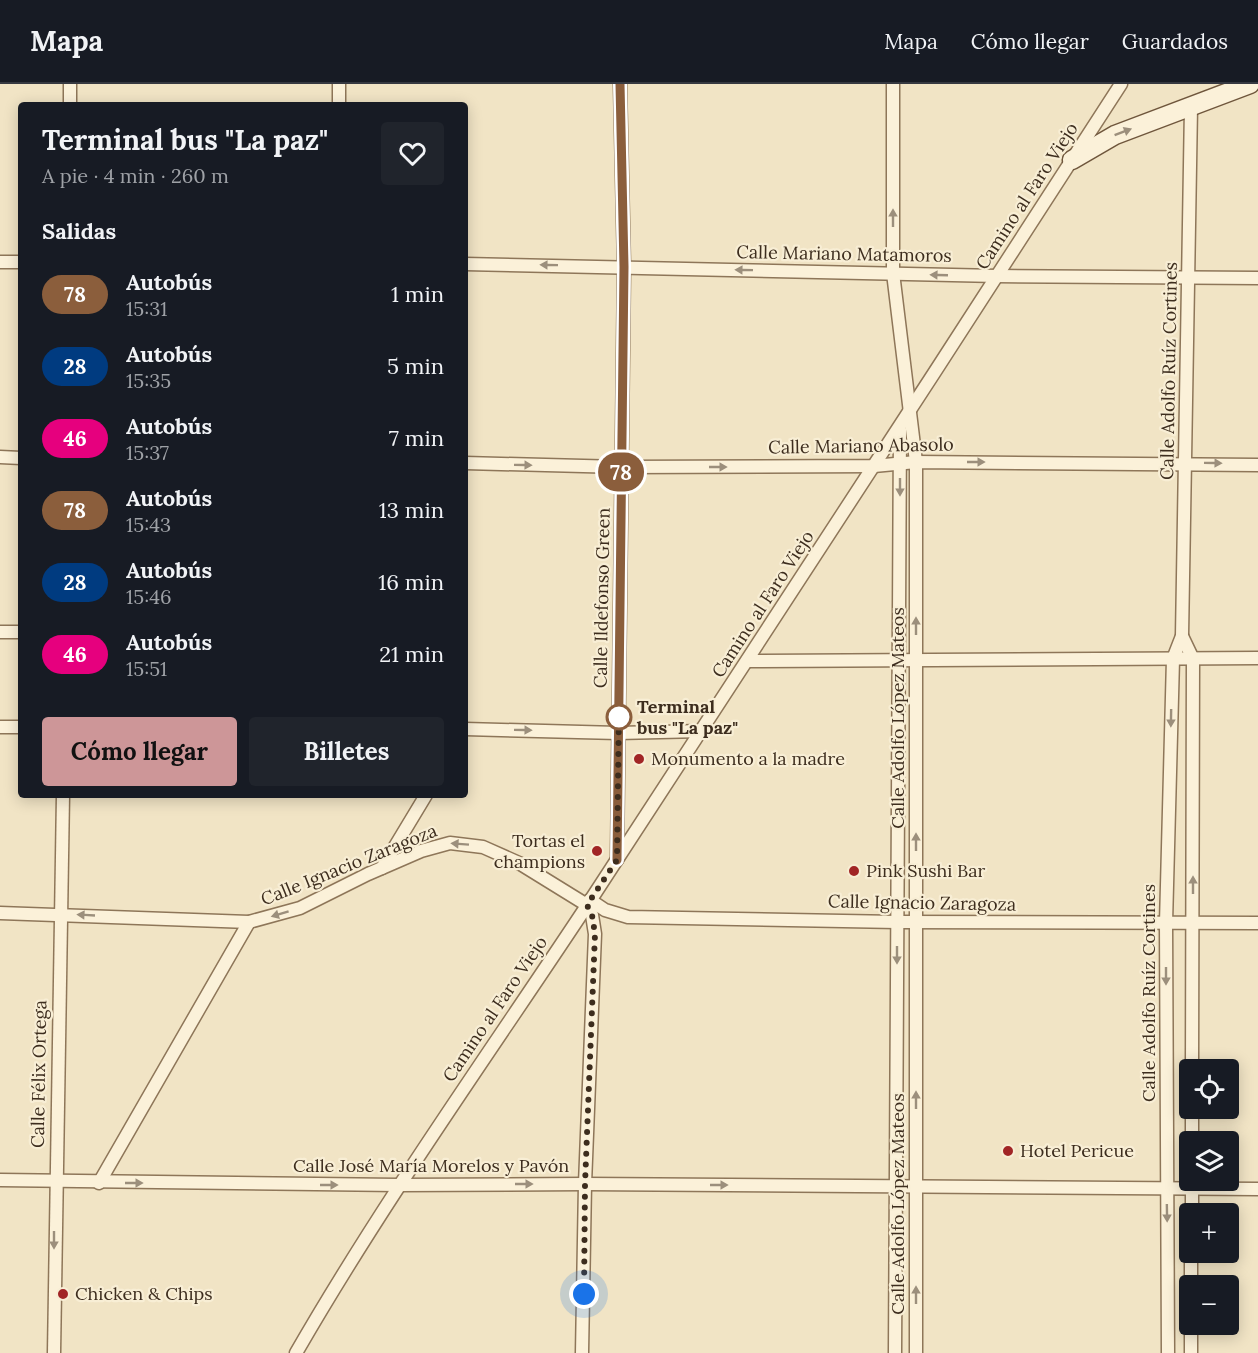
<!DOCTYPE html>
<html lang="es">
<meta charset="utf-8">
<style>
body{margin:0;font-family:Lora,serif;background:#20242c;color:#f1f3f6;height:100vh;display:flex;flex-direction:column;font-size:22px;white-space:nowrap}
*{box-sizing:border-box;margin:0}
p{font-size:20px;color:#9ea1a6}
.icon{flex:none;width:33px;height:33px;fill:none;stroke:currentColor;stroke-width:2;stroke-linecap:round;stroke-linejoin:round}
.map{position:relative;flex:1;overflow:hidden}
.drawer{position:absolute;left:18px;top:18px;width:450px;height:696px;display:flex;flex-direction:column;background:#171b24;border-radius:6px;box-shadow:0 3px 15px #0003}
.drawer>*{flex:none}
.badge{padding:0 12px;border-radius:20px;font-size:21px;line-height:39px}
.buttons{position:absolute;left:1179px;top:975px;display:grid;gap:12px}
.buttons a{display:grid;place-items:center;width:60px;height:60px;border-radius:6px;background:#171b24;box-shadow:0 3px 15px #0003;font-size:30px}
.you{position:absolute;width:30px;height:30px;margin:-15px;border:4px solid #fff;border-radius:50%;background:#1a73e8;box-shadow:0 0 0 9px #1a73e833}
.map>.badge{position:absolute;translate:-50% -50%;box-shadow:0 0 0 3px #fff}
h2{padding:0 24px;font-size:22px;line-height:54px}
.round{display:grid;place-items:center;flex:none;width:63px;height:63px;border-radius:6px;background:#20242c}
.head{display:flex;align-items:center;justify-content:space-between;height:102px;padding:0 24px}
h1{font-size:28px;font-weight:700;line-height:45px}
.action{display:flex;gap:12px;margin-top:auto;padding:12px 24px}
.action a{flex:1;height:69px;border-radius:6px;background:#cd9698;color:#111;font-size:24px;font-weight:700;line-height:69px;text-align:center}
.action a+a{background:#20242c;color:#f1f3f6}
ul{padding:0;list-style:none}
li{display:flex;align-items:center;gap:18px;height:72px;padding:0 24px}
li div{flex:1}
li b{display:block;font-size:22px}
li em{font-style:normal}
li .badge{min-width:66px;font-weight:700;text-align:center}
header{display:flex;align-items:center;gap:36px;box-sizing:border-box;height:84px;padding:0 30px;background:#171b24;border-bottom:2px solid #363941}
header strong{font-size:28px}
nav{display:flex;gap:33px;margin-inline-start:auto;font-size:21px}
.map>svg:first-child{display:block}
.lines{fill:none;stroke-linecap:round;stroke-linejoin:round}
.minor-casing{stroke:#8e7659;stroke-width:15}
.secondary-casing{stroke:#6f563c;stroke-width:21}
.minor{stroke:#fbf1d9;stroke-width:12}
.secondary{stroke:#fbf1d9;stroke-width:18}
.oneway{fill:#9c8f7c}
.line-casing{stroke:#fff;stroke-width:14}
.line{stroke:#8b5e3c;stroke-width:9}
.walk{stroke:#3d2d1e;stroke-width:6;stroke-dasharray:0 10.8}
.stop-dot{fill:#fff;stroke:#8b5e3c;stroke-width:3}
.poi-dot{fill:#a12525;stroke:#f8eed5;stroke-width:2}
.labels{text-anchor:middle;stroke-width:4.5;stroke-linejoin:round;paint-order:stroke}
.street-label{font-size:18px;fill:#3d2d1e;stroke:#f8eed5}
.stop-label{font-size:18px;font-weight:bold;fill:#3d2d1e;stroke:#f8eed5;text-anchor:start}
.poi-label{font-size:18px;fill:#3d2d1e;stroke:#f8eed5;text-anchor:start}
</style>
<header>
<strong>Mapa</strong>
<nav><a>Mapa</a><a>Cómo llegar</a><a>Guardados</a></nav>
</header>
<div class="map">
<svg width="1258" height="1269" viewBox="0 0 1258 1269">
<rect width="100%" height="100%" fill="#f1e4c5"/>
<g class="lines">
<!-- minor casing -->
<g class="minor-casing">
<g id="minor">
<polyline points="893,0 893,189 916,378 916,1269"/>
<polyline points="70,21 70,0"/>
<polyline points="339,21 339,0"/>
<polyline points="0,178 21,178"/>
<polyline points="465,180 997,192 1258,194"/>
<polyline points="0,373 21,374"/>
<polyline points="465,379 621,383 874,382 916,378 1258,381"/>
<polyline points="0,548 21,548"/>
<polyline points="1182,552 1193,575 1192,986"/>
<polyline points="747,577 1258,574"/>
<polyline points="0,643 21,643"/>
<polyline points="465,645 618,649 702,647"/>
<polyline points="617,776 624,183 620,0"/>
<polyline points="382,784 426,711"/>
<polyline points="590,816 605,826 628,833 897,838 1258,839"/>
<polyline points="0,829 249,838 300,824 368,790 421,767 450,759 483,763 519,779 587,821 592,831 595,850 585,1100 582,1269"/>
<polyline points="1192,1058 1192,1024"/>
<polyline points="0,1096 398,1101 585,1100 1258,1105"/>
<polyline points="99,1099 249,838"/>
<polyline points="1192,1130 1192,1096"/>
<polyline points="1191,1202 1191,1168"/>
<polyline points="54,1269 63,711"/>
<path d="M296 1269C386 1113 491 967 590 817 768 545 945 273 1121 0"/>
<polyline points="895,1269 900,345"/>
<polyline points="1168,1269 1166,839 1173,575 1182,552 1191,23"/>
<polyline points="1191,1269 1191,1240"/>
</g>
</g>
<!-- secondary casing -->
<g class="secondary-casing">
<polyline id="secondary" points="1072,76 1115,51 1250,0"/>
</g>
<!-- minor -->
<use href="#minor" class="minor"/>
<!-- secondary -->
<use href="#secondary" class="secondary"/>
</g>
<!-- one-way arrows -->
<defs><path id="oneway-solid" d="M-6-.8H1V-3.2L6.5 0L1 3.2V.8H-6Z" transform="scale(1.5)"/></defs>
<g class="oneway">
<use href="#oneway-solid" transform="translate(1123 48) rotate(-21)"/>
<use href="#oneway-solid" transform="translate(893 134) rotate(-90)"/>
<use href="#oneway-solid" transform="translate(549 181) rotate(-179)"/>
<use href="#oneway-solid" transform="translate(744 186) rotate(-179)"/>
<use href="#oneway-solid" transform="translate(939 191) rotate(-178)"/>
<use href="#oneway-solid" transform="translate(976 378)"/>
<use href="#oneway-solid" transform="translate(1213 379) rotate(1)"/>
<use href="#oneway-solid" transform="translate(523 381) rotate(1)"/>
<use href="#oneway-solid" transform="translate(718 383)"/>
<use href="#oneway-solid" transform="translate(900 403) rotate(90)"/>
<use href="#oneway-solid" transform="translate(916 542) rotate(-90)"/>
<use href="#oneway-solid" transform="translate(1171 634) rotate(91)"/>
<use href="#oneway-solid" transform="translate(523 646) rotate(1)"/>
<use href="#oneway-solid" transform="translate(916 758) rotate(-90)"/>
<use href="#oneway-solid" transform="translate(460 760) rotate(-176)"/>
<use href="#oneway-solid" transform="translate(1193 801) rotate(-90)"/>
<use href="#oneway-solid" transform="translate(280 830) rotate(163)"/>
<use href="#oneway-solid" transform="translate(86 831) rotate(-177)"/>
<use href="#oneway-solid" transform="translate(897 871) rotate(90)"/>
<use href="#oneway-solid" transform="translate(1166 892) rotate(90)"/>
<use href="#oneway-solid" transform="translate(916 1016) rotate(-90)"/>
<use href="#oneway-solid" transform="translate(134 1099)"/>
<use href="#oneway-solid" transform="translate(524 1100)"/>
<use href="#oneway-solid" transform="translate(329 1101)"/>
<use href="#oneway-solid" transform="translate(719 1101)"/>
<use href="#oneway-solid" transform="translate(1167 1129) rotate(89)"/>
<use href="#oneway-solid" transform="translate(54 1156) rotate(90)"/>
<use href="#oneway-solid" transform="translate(916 1211) rotate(-90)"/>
</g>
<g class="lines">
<!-- line casing -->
<g class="line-casing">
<polyline id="line" points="617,776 624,183 620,0"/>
</g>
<!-- line -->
<use href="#line" class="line"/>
<!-- walk -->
<polyline class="walk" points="584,1210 585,1100 595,850 592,831 587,821 617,776 619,626 619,633"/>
</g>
<!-- markers -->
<circle class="stop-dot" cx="619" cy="633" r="12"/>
<g class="poi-dot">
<circle cx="639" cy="675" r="6"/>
<circle cx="597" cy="767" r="6"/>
<circle cx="854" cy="787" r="6"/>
<circle cx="1008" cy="1067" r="6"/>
<circle cx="63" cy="1210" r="6"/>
</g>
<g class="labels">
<!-- street labels -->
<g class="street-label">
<text transform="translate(1027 112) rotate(-57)" y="6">Camino al Faro Viejo</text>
<text transform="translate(844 170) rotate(1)" y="6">Calle Mariano Matamoros</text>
<text transform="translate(1169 287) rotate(-89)" y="6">Calle Adolfo Ruíz Cortines</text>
<text transform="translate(861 362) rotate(-1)" y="6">Calle Mariano Abasolo</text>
<text transform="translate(602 514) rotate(-89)" y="6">Calle Ildefonso Green</text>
<text transform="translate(763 520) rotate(-57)" y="6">Camino al Faro Viejo</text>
<text transform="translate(898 634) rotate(-90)" y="6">Calle Adolfo López Mateos</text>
<text transform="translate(349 781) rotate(-22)" y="6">Calle Ignacio Zaragoza</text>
<text transform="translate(922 819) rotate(1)" y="6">Calle Ignacio Zaragoza</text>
<text transform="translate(1149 909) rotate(-90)" y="6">Calle Adolfo Ruíz Cortines</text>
<text transform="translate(495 925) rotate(-56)" y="6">Camino al Faro Viejo</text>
<text transform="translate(39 990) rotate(-89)" y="6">Calle Félix Ortega</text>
<text x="431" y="1088">Calle José María Morelos y Pavón</text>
<text transform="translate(898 1120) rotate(-90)" y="6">Calle Adolfo López Mateos</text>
</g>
<!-- stop labels -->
<g class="stop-label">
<text x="637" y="629">Terminal<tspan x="637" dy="21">bus "La paz"</tspan></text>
</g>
<!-- poi labels -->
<g class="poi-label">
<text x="651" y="681">Monumento a la madre</text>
<text x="585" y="763" text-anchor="end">Tortas el<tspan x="585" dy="21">champions</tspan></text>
<text x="866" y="793">Pink Sushi Bar</text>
<text x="1020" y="1073">Hotel Pericue</text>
<text x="75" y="1216">Chicken &amp; Chips</text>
</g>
</g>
</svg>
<div class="buttons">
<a><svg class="icon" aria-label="locate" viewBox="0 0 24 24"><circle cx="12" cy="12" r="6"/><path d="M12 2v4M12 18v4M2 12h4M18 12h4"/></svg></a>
<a><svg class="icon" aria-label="layers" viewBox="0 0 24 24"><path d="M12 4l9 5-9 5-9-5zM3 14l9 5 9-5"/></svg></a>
<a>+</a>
<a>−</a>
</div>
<div class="you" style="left:584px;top:1210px"></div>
<b class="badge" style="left:621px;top:388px;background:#8b5e3c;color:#fff">78</b>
<section class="drawer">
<div class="head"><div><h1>Terminal bus &quot;La paz&quot;</h1><p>A pie · 4 min · 260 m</p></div><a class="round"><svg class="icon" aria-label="heart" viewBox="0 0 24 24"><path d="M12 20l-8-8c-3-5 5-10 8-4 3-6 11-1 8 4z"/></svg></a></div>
<h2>Salidas</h2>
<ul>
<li><span class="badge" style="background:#8b5e3c;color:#fff">78</span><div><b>Autobús</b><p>15:31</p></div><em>1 min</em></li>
<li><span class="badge" style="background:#003b80;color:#fff">28</span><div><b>Autobús</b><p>15:35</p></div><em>5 min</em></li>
<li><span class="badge" style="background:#e6007e;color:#fff">46</span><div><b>Autobús</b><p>15:37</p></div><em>7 min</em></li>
<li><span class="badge" style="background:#8b5e3c;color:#fff">78</span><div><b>Autobús</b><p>15:43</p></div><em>13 min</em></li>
<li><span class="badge" style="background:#003b80;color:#fff">28</span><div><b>Autobús</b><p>15:46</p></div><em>16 min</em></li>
<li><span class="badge" style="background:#e6007e;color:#fff">46</span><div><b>Autobús</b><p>15:51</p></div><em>21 min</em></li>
</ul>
<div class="action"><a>Cómo llegar</a><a>Billetes</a></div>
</section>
</div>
